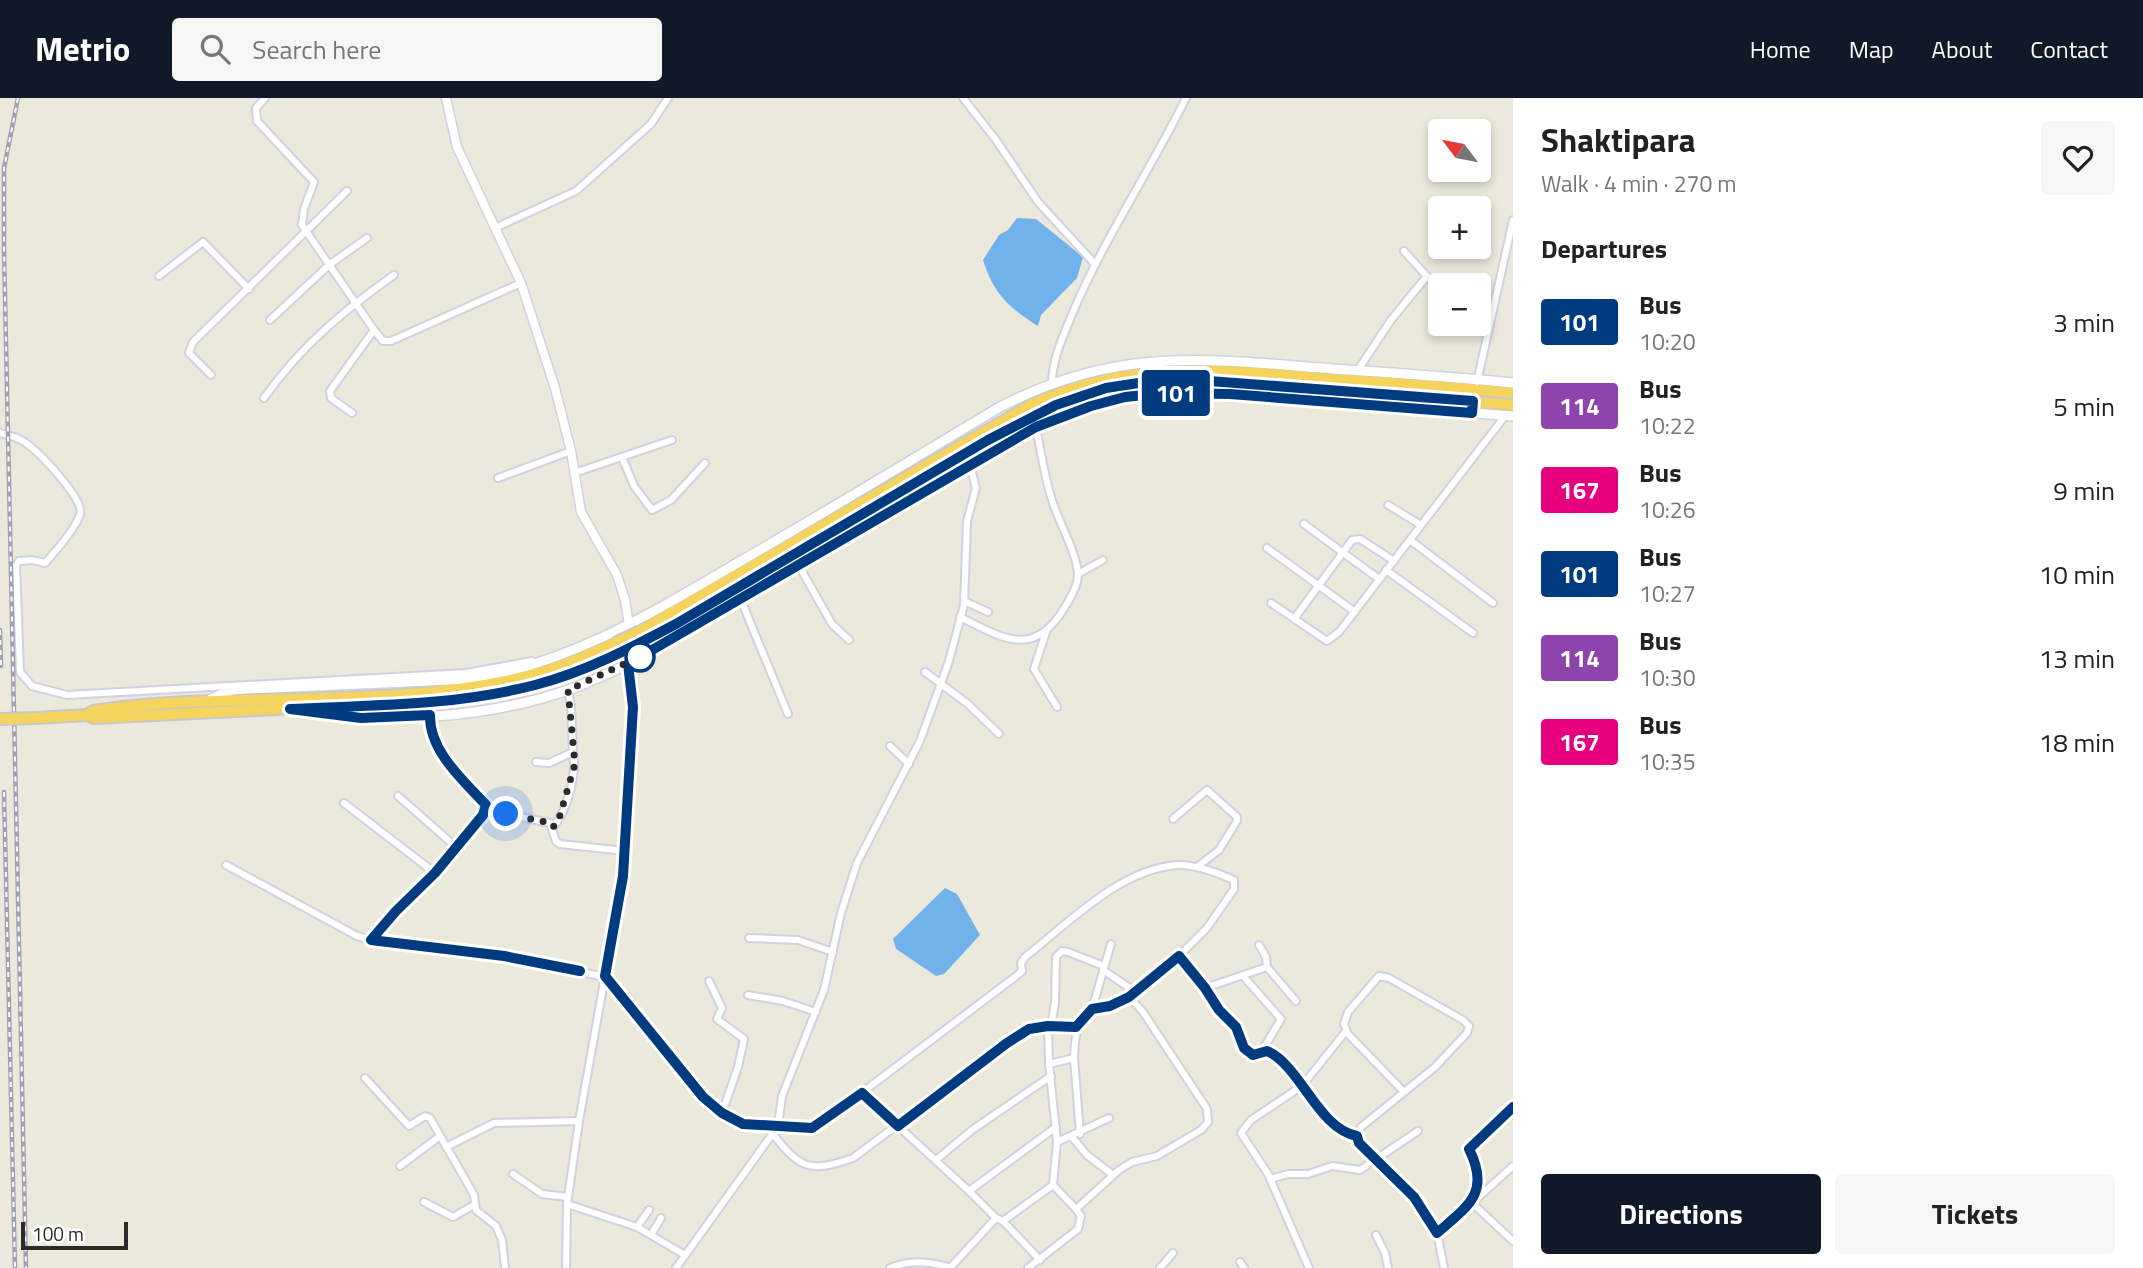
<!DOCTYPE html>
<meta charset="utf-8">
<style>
body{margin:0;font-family:"Titillium Web",sans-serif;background:#f6f6f6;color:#222;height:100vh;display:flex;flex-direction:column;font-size:26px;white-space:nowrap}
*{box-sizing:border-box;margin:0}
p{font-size:23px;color:#767676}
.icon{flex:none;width:38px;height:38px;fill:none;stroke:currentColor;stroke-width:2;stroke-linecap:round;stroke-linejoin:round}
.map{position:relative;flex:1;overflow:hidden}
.details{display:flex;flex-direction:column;background:#fff;width:630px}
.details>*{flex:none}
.badge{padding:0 14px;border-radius:5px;font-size:24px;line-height:46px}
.needle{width:46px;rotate:302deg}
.buttons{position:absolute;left:1428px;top:21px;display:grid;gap:14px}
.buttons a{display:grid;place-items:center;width:63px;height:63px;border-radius:7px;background:#fff;box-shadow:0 4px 10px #0003;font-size:35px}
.scale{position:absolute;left:21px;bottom:18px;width:107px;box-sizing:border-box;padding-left:7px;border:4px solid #2a2a2a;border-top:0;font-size:19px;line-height:24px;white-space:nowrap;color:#2a2a2a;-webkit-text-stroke:5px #fff;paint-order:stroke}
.you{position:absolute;width:35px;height:35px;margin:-18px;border:5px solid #fff;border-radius:50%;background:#1a73e8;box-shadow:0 0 0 10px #1a73e833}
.map>.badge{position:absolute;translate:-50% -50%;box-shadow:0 0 0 4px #fff}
h2{padding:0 28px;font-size:26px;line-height:63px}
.round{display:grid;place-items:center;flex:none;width:74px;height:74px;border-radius:7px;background:#f6f6f6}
.head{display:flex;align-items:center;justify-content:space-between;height:119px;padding:0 28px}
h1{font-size:33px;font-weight:700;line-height:52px}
.primary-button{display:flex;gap:14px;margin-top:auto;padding:14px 28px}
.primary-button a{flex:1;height:80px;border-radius:7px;background:#111827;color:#fff;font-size:28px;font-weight:700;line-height:80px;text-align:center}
.primary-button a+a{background:#f6f6f6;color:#222}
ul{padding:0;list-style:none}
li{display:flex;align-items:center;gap:21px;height:84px;padding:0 28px}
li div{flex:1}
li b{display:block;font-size:26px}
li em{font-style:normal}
li .badge{min-width:77px;font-weight:700;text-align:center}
header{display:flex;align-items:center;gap:42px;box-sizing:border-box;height:98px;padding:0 35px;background:#111827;color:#fff}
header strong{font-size:33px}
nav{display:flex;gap:38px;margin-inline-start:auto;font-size:24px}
.search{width:490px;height:63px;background:#f6f6f6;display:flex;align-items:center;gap:18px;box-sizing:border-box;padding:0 24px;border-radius:7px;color:#767676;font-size:26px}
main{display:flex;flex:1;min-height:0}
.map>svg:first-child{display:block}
.water{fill:#71b2eb}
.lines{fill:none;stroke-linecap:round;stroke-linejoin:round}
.minor-casing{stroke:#d1d1e2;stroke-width:10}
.tertiary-casing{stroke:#d1d1e2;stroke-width:11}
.secondary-casing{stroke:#d1d1e2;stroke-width:12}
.trunk-casing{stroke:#c8c8c8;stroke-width:14}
.minor{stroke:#fff;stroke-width:6}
.tertiary{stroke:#fff;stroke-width:8}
.secondary{stroke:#fff;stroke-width:9}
.trunk{stroke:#f4d45c;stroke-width:10}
.rail-casing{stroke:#a09fb4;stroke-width:4.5}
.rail{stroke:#fff;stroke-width:2;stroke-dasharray:5;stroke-linecap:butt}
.trunk-bridge-casing{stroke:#c8c8c8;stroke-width:14;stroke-linecap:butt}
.trunk-bridge{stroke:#f4d45c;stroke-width:10}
.line-casing{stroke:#fff;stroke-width:16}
.line{stroke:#003b80;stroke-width:10}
.walk{stroke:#2a2a2a;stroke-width:7;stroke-dasharray:0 12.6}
.stop-dot{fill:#fff;stroke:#003b80;stroke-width:3.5}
</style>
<header>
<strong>Metrio</strong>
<div class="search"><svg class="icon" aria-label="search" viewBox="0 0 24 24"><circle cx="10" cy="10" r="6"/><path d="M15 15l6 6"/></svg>Search here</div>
<nav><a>Home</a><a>Map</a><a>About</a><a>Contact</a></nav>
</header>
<main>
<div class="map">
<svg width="1513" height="1170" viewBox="0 0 1513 1170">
<rect width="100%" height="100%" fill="#ebe8dc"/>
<!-- water -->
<g class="water">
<path d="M1017 120 1036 121 1083 159 1077 180 1041 217 1038 228C1008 209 994 196 983 162L999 137 1008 132Z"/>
<polygon points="945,790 957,796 980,837 944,876 936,878 896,851 893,841"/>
</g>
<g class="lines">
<!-- minor casing -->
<g class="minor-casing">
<g id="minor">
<polyline points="265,0 256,10 257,23 314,84 304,111 302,127 374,232"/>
<polyline points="963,0 996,42 1038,104 1094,165"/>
<polyline points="495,130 576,93 651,26 668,0"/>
<polyline points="1404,153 1440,193"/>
<polyline points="159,178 203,144 249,191"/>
<polyline points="270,222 329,167 367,140"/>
<polyline points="1358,272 1391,222 1427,178"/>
<polyline points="211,277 189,255 193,244 347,93"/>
<polyline points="1477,284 1513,122"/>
<path d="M1052 286C1052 260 1064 237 1073 214 1105 139 1150 73 1186 0"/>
<path d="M264 300C301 248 342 214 394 177"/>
<polyline points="352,315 331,300 330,293 374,232 383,243 391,243 521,185"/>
<path d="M0 335C11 338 21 340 30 348 41 357 85 402 80 416 76 430 55 454 45 465L32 462 19 463 16 467 20 574 32 588 67 597 466 575 532 563"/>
<polyline points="622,359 634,388 652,412 671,402 705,365"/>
<polyline points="574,375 672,342"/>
<polyline points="498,380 571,353"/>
<polyline points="1388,407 1421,427"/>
<polyline points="1304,426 1379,481"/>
<polyline points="1410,442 1493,505"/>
<polyline points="1267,450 1355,514"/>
<polyline points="799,468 832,526 849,542"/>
<polyline points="1386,472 1473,535"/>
<polyline points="1078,476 1103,462"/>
<polyline points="741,502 788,616"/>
<polyline points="964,503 988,514"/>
<polyline points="1271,505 1327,543 1339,534 1505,318"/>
<path d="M960 519C1004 541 1034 561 1065 509 1072 497 1081 483 1077 469 1073 448 1061 428 1054 408 1045 383 1041 355 1036 329"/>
<polyline points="1294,521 1352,442 1360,441 1394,463"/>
<polyline points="1046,534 1034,571 1057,609"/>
<polyline points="925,574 968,606 999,636"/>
<path d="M430 617C429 653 463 682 486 707V712"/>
<polyline points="890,648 909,666"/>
<polyline points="536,664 549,665 573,654 571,608 568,592"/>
<polyline points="398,698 456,749"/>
<polyline points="344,705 435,775"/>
<polyline points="486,712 550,725 556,743 560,746 625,753"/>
<polyline points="1173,721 1207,692 1237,719 1237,723 1219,752 1197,769"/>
<path d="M553 729C568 712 577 675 573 654"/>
<path d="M226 767 357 838 371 842 504 858 605 879 703 999C750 1039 760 1019 812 1030L819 1027 1015 879 1022 873 1021 865 1025 859C1069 825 1118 772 1177 767 1195 766 1218 775 1234 782V791L1207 830 1179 858 1129 899"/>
<polyline points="749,840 798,842 833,854"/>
<path d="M371 842C408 798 453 760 486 712"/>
<polyline points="1179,858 1205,890 1267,869 1266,859 1259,847"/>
<polyline points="1267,869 1296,903"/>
<polyline points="1103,872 1134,893"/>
<polyline points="1244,879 1281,921 1262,953"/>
<polyline points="709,883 722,910 717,921 744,941 738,969 722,1015"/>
<path d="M1205 890 1219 912 1236 929 1244 950 1253 957 1262 953 1272 955C1295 977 1326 1032 1357 1038"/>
<polyline points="748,897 783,903 816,914"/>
<polyline points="1092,911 1111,846"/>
<polyline points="1048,928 1049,966"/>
<polyline points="1051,928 1055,905 1056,859 1062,853 1068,854 1104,868"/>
<polyline points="1074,960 1080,1036"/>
<polyline points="365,980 409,1028 425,1018 430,1020 474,1097 476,1112 496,1128 502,1142 505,1170"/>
<polyline points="1404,994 1348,936 1344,926 1348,914 1379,878 1389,880 1463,922 1469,928 1467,935 1435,969 1361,1029 1357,1038 1359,1045 1414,1099 1437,1135 1444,1170"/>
<polyline points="862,995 969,1093"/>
<path d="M773 1036C800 1071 810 1075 853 1060L1007 945C1034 928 1045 928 1076 929"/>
<polyline points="1072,1039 1087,1057 1113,1077"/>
<polyline points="1057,1044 1109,1020"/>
<polyline points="446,1049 494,1025 579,1023"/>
<polyline points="936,1062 972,1032 1051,978"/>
<polyline points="400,1068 440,1038"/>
<polyline points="1513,1068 1472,1105 1513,1143"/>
<polyline points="513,1076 542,1096 568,1099"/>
<polyline points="1270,1081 1288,1076 1308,1076 1332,1068 1360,1072 1418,1033"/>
<polyline points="424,1104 453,1119 474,1107"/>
<polyline points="567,1106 637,1129 685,1157"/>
<polyline points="1003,1123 1053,1087 1076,1111"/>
<polyline points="637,1129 649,1112"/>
<path d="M1437 1135 1472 1105C1479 1085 1478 1069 1469 1051L1513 1009"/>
<polyline points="651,1137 661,1120"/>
<polyline points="1376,1137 1385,1155 1388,1170"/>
<polyline points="1040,1162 1003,1123 996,1120 969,1093 1056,1029"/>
<polyline points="1240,1164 1244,1170"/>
<polyline points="566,1170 567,1106 579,1023 623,778 633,609 628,551"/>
<polyline points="676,1170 778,1028 782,998 824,892 841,815 857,765 920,643 949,563 964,507 967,423 976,390 970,367"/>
<path d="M890 1170C910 1161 930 1163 951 1170"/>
<polyline points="950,1170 996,1120"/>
<path d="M1028 1170 1078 1131 1081 1118 1076 1111 1119 1072 1132 1064 1157 1058 1201 1032 1208 1024 1207 1011 1143 914 1129 899C1088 918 1076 904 1074 960L1049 966 1057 1044 1053 1087"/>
<polyline points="1160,1170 1173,1155"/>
<polyline points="1309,1170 1268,1076 1241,1035 1251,1022 1302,988 1346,933"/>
</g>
</g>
<!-- tertiary casing -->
<g class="tertiary-casing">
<polyline id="tertiary" points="446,0 457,49 521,185 555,290 571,353 581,414 617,477 625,502 629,527"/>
</g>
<!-- secondary casing -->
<g class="secondary-casing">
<g id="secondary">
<path d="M211 601 232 592 246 591 473 581C576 564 664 508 753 456 836 408 918 358 1000 309 1118 248 1206 261 1333 271 1393 275 1453 279 1513 285"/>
<path d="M306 613C387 627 490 619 568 592 588 585 608 575 628 566L1036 329 1091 308 1125 299 1164 295 1325 303 1513 318"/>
</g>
</g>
<!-- trunk casing -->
<g class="trunk-casing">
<g id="trunk">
<path d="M640 533 1031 307C1133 260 1224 272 1331 281 1392 285 1453 289 1513 295"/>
<polyline points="641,545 988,342 1056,308 1106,291 1145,284 1209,283 1513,307"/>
<path d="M87 617 93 613C234 592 380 612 519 580 553 573 583 559 615 545"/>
<path d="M36 620 87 617 94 620C162 617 231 613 300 610 415 606 520 604 626 552"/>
</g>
</g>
<!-- minor -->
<use href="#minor" class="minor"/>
<!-- tertiary -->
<use href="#tertiary" class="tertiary"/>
<!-- secondary -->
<use href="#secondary" class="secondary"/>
<!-- trunk -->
<use href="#trunk" class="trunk"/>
<!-- rail casing -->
<g class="rail-casing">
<g id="rail">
<polyline points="18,0 4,70 4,152 26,1170"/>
<polyline points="0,532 1,568"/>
<polyline points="4,694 15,1170"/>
</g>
</g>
<!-- rail -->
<use href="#rail" class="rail"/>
<!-- trunk-bridge casing -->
<g class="trunk-bridge-casing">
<g id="trunk-bridge">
<polyline points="615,545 640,533"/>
<polyline points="626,552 641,545"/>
<polyline points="0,621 36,620"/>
</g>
</g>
<!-- trunk-bridge -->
<use href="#trunk-bridge" class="trunk-bridge"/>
</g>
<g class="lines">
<!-- line casing -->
<g class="line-casing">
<path id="line" d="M580 873 504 858 371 842 396 813 435 775 483 717 486 707C463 682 429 653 430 617L361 620 290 611C373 607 454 608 535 587 585 574 631 550 676 526L988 342 1056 307 1106 290 1145 284 1209 283 1473 303 1472 315 1230 296 1164 295 1125 299 1091 308 1036 329 1017 340 628 566 633 609 623 778 605 878 703 999 722 1015 743 1026 812 1030 862 995 898 1028 1007 945 1029 931 1048 928 1076 929 1092 911 1110 908 1129 899 1179 858 1205 890 1219 912 1236 929 1244 950 1253 957 1267 953C1301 968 1318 1031 1357 1038L1359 1045 1414 1099 1437 1135C1468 1108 1491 1095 1469 1051L1513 1009"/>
</g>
<!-- line -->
<use href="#line" class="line"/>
<!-- walk -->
<polyline class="walk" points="506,716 546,724 553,729 558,724 575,666 568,592 648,555 640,559"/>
</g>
<!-- markers -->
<circle class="stop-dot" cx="640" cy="559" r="14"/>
</svg>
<div class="buttons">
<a><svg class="needle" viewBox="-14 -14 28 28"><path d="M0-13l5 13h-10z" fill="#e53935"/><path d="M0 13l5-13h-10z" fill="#767676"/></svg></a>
<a>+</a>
<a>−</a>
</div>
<div class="scale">100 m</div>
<div class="you" style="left:506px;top:716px"></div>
<b class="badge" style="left:1176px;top:295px;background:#003b80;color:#fff">101</b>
</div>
<section class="details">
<div class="head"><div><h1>Shaktipara</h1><p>Walk · 4 min · 270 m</p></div><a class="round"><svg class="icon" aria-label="heart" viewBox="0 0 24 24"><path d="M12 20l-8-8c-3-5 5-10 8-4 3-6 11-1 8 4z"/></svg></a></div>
<h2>Departures</h2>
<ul>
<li><span class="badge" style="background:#003b80;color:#fff">101</span><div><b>Bus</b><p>10:20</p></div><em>3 min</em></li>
<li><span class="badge" style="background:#8e44ad;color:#fff">114</span><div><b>Bus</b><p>10:22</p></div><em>5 min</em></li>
<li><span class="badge" style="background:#e6007e;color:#fff">167</span><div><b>Bus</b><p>10:26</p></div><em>9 min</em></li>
<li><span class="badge" style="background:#003b80;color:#fff">101</span><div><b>Bus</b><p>10:27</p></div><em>10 min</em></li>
<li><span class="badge" style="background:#8e44ad;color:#fff">114</span><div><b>Bus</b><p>10:30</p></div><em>13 min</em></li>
<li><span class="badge" style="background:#e6007e;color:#fff">167</span><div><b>Bus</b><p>10:35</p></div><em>18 min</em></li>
</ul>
<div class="primary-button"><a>Directions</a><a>Tickets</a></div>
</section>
</main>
